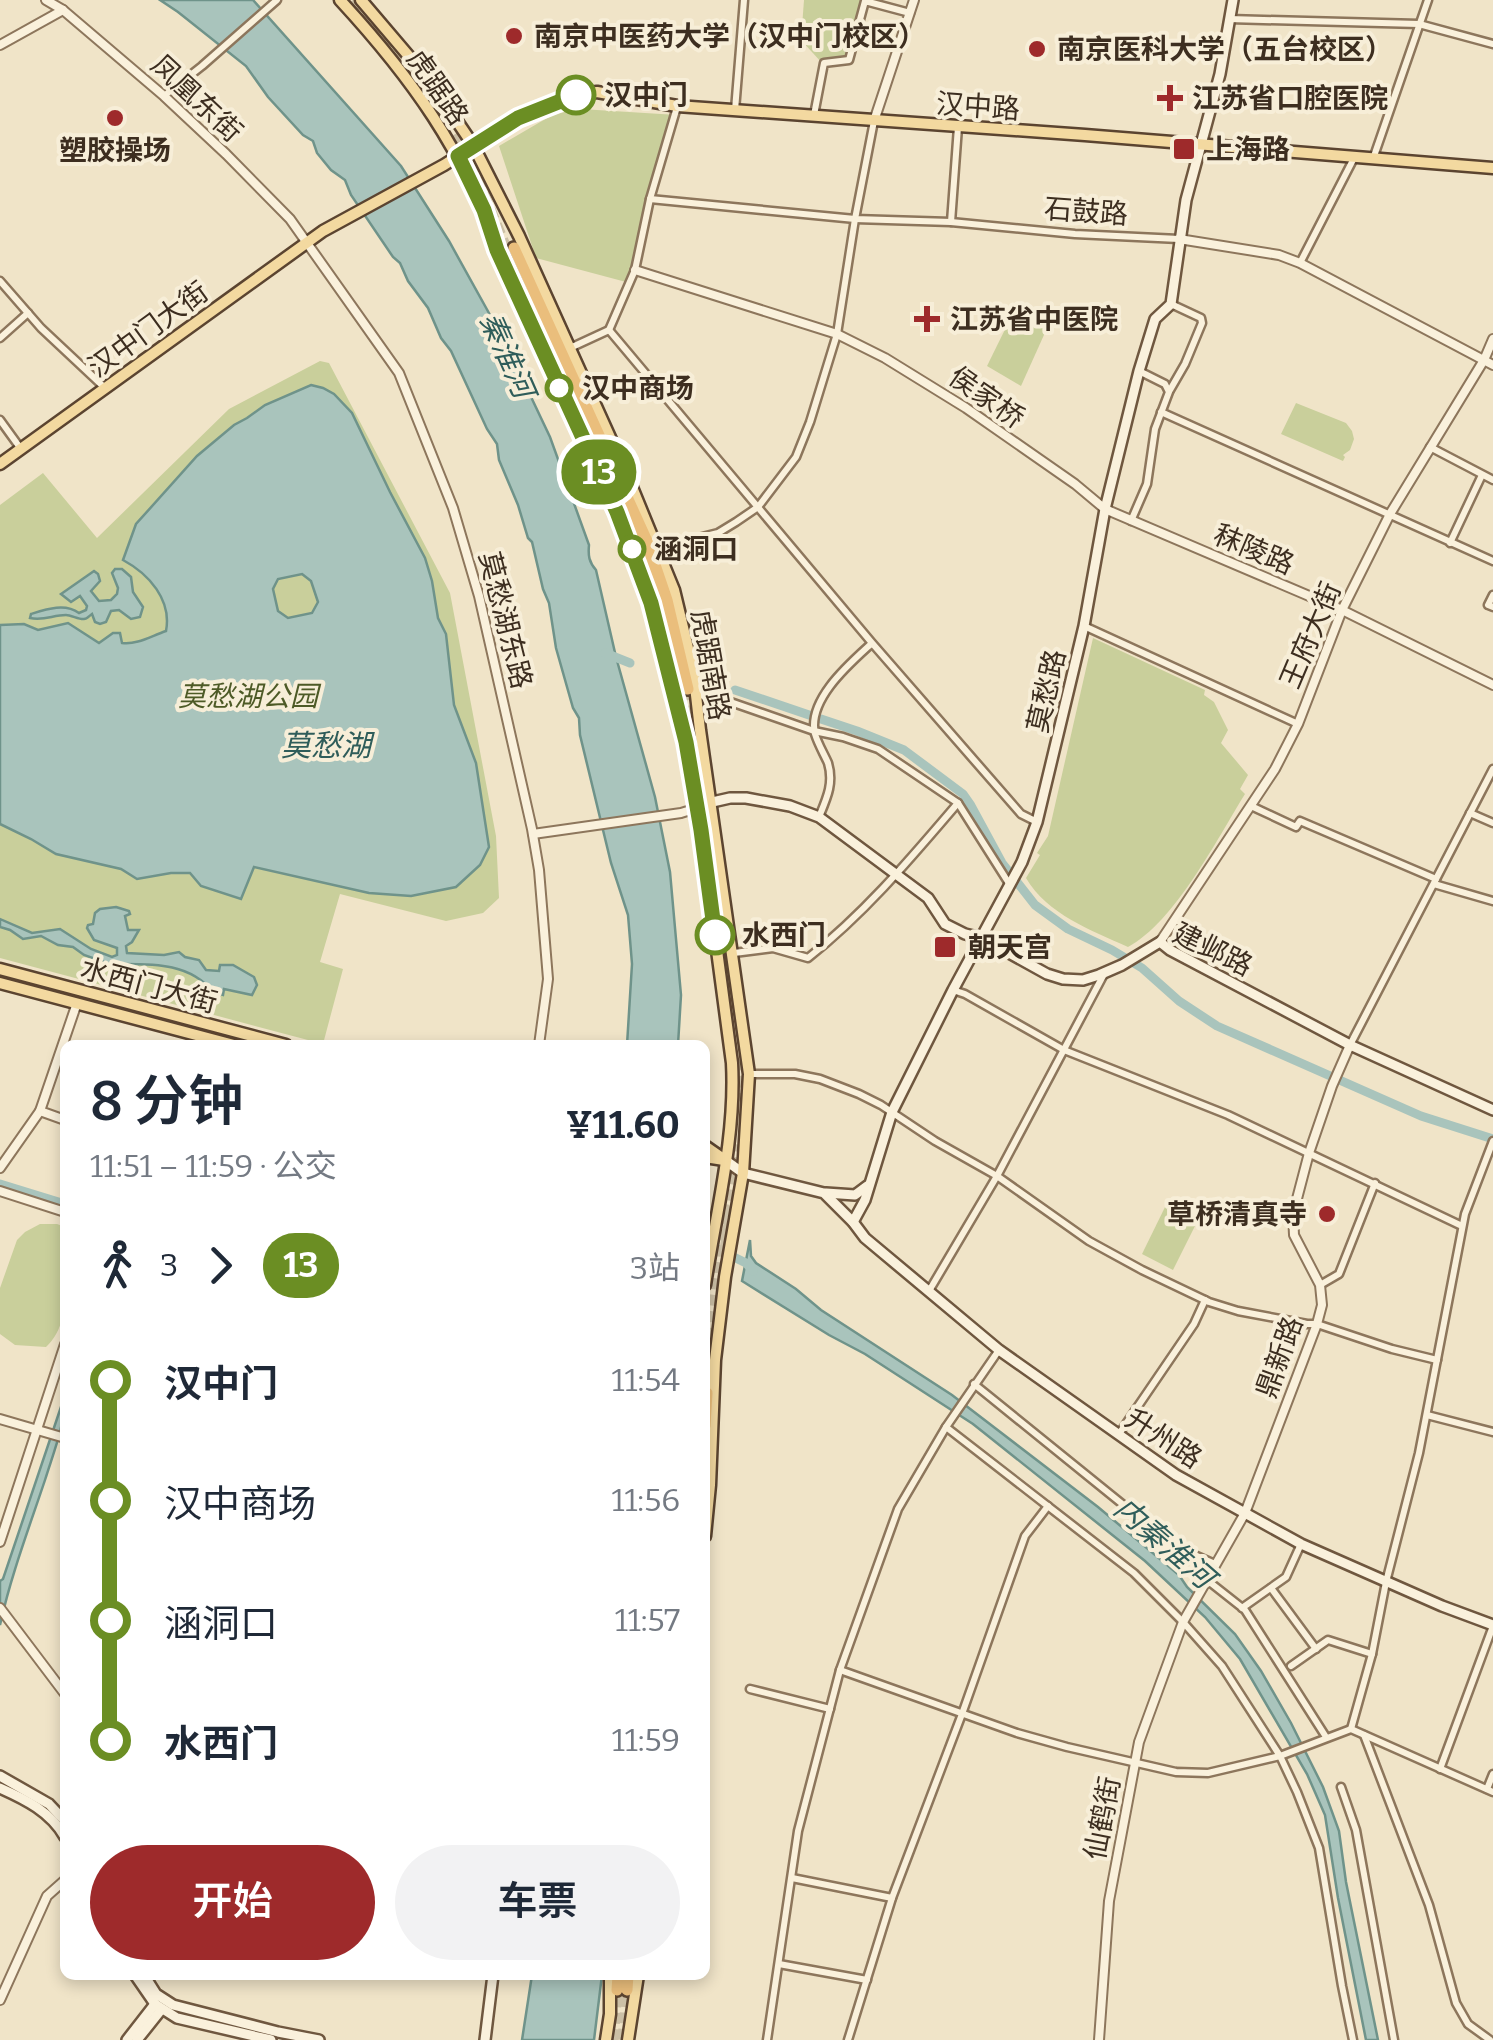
<!DOCTYPE html>
<html lang="zh">
<meta charset="utf-8">
<style>
body{margin:0;font-family:Bitter,"Noto Sans SC",serif;background:#f2f2f3;color:#1f2937;height:100vh;display:flex;flex-direction:column;font-size:38px;white-space:nowrap}
*{box-sizing:border-box;margin:0}
p{font-size:32px;color:#747a83}
.icon{flex:none;width:55px;height:55px;fill:none;stroke:currentColor;stroke-width:2;stroke-linecap:round;stroke-linejoin:round}
.map{position:relative;flex:1;overflow:hidden}
.drawer{position:absolute;left:60px;top:1040px;width:650px;height:940px;display:flex;flex-direction:column;background:#fff;border-radius:15px;box-shadow:0 5px 15px #0003}
.drawer>*{flex:none}
.badge{padding:0 20px;border-radius:32px;font-size:35px;line-height:65px}
.map>.badge{position:absolute;translate:-50% -50%;box-shadow:0 0 0 5px #fff}
.legs{display:flex;align-items:center;gap:15px;height:110px;padding:0 30px;font-size:32px}
.legs p{margin-inline-start:auto}
.overview{display:flex;align-items:center;justify-content:space-between;height:170px;padding:0 30px}
h1{font-size:55px;font-weight:600;line-height:75px}
.button{display:flex;gap:20px;margin-top:auto;padding:20px 30px}
.button a{flex:1;height:115px;border-radius:60px;background:#9e2a2b;color:#fff;font-size:40px;font-weight:600;line-height:115px;text-align:center}
.button a+a{background:#f2f2f3;color:#1f2937}
ul{padding:0 30px;list-style:none}
li{display:flex;align-items:center;gap:35px;height:120px;font-size:38px}
li i{display:grid;place-items:center;width:15px;height:100%;margin:0 12px;background:currentColor}
li i::after{content:'';width:25px;height:25px;margin:-12px;border:8px solid;border-radius:50%;background:#fff}
li p{margin-inline-start:auto}
li:first-child i{background:linear-gradient(#0000 50%,currentColor 0)}
li:last-child i{background:linear-gradient(currentColor 50%,#0000 0)}
.map>svg:first-child{display:block}
.green{fill:#c9cf9b}
.water{fill:#a9c4bc;stroke:#6f938a;stroke-width:2.5;fill-rule:evenodd}
.lines{fill:none;stroke-linecap:round;stroke-linejoin:round}
.river{stroke:#a9c4bc;stroke-width:9}
.trunk-tunnel{stroke:#ccc0a6;stroke-width:11;stroke-dasharray:11 5.5;stroke-linecap:butt}
.minor-casing{stroke:#8d765c;stroke-width:11}
.tertiary-casing{stroke:#8d765c;stroke-width:12}
.secondary-casing{stroke:#6f573f;stroke-width:14}
.primary-casing{stroke:#5b4430;stroke-width:15}
.trunk-casing{stroke:#5b4430;stroke-width:16}
.minor{stroke:#faf1dc;stroke-width:6}
.tertiary{stroke:#faf1dc;stroke-width:8}
.secondary{stroke:#faf1dc;stroke-width:9}
.primary{stroke:#f3d9a0;stroke-width:10}
.trunk{stroke:#eabe7c;stroke-width:11}
.line-1-casing{stroke:#fff;stroke-width:22}
.line-1{stroke:#6b8e23;stroke-width:15}
.poi-dot{fill:#9e2a2b;stroke:#f7eed8;stroke-width:4}
.stop-1-dot{fill:#fff;stroke:#6b8e23;stroke-width:5}
.labels{text-anchor:middle;stroke-width:8;stroke-linejoin:round;paint-order:stroke}
.poi-label{font-size:28px;font-weight:bold;fill:#3d2e20;stroke:#f7eed8;text-anchor:start}
.street-label{font-size:28px;fill:#3d2e20;stroke:#f7eed8}
.stop-label{font-size:28px;font-weight:bold;fill:#3d2e20;stroke:#f7eed8;text-anchor:start}
.park-label{font-size:28px;font-style:italic;fill:#4d5a26;stroke:#f7eed8}
.water-label{font-size:30px;font-style:italic;fill:#2f5d5a;stroke:#f7eed8}
</style>
<div class="map">
<svg width="1493" height="2040" viewBox="0 0 1493 2040">
<rect width="100%" height="100%" fill="#f0e4c8"/>
<!-- green -->
<g class="green">
<polygon points="804,0 864,0 855,54 843,62 822,63 801,40"/>
<polygon points="581,109 677,115 650,199 635,270 626,282 536,258 499,146 554,114"/>
<polygon points="1018,303 1042,313 1048,326 1021,386 987,366"/>
<polygon points="320,361 329,363 450,593 496,836 499,898 483,913 446,921 340,894 320,962 343,969 323,1044 0,958 0,505 43,473 97,538 229,409"/>
<polygon points="1296,403 1346,423 1352,431 1354,439 1350,450 1343,455 1345,457 1343,461 1281,434"/>
<path d="M1093 638 1205 690 1204 695 1214 702 1228 730 1221 743 1248 775 1240 789 1245 794C1217 839 1175 922 1128 947 1091 930 1048 915 1026 878L1040 855 1037 853 1048 836Z"/>
<polygon points="1167,1203 1199,1218 1173,1270 1142,1254"/>
<path d="M40 1224H57L65 1227C65 1264 75 1321 46 1347L15 1345 0 1334V1288L17 1240 25 1232Z"/>
</g>
<!-- water -->
<g class="water">
<path d="M160 0H253L401 166 449 241 505 342 550 437 589 545C588 556 589 562 596 570L616 657 655 797 670 872 681 995 678 1045H627L632 964 628 915 611 863 580 735 579 718 573 708 556 648 549 603 543 589 532 542 528 538 518 505 499 460 497 444 487 429 451 351 441 338 428 308 408 281 400 263 393 257 351 195 345 180 331 170 317 153 313 141 303 135 268 97 246 66 178 12Z"/>
<path d="M311 385 323 388 334 394 352 413 390 492 425 558 432 581 438 618 446 634 454 705 476 763 489 847 480 865 456 887 411 896 369 893 254 867 241 899 201 886 190 873H171L137 879 121 869 56 854 31 839 0 824V625L24 624 38 630 68 623 99 643 113 633H120L122 643C137 645 151 636 166 631 172 600 149 574 123 560L136 524 197 456 234 425 247 418 265 405ZM302 574 311 581 318 602 312 613 288 618 278 611 273 589 278 579Z"/>
<path d="M115 569H122L131 577 133 592 143 607 140 617 131 619 119 610 111 611 106 622 100 624 95 622 92 614C89 616 87 619 84 619 80 620 71 615 66 615 53 615 44 621 30 618L31 614C47 609 65 603 79 613L86 610 87 606 80 596 71 602 61 594 94 571 98 574 100 581 91 591 99 601 111 600 117 594 118 588 112 573Z"/>
<path d="M116 907 129 911 130 914 125 916 128 930H139L132 942 126 946 127 953 164 955 179 952 185 957 199 960 206 970 219 971 220 965H233L254 977 257 985 252 995 224 989 223 995 213 992C190 963 154 964 120 964L118 967 84 955 73 947 58 945 41 936 23 939 10 930 0 927V919L32 933 60 929 91 949 112 957 117 955V948L94 940 87 928 88 925 93 924 95 913 100 909Z"/>
<polygon points="750,1240 751,1256 756,1263 796,1289 821,1310 952,1395 1098,1507 1179,1575 1187,1587 1235,1634 1261,1671 1291,1723 1323,1787 1339,1831 1346,1882 1378,2040 1366,2040 1338,1898 1325,1815 1307,1774 1240,1659 1205,1617 1145,1561 973,1424 865,1354 829,1335 742,1281"/>
<path d="M65 1395C65 1425 54 1451 45 1480 29 1528 11 1575 0 1625V1581L3 1579Z"/>
<polygon points="532,1975 602,1975 594,2040 522,2040"/>
</g>
<g class="lines">
<!-- river -->
<g class="river">
<polyline points="605,653 630,663"/>
<polyline points="735,690 812,716"/>
<polyline points="821,719 857,731 904,750 963,794 970,804 1002,863 1035,905 1068,929 1112,950 1142,968 1179,1001 1217,1026 1421,1116 1493,1139"/>
<polyline points="0,1184 65,1204"/>
<polyline points="705,1243 746,1263 753,1271"/>
</g>
<!-- trunk-tunnel -->
<g class="trunk-tunnel">
<polyline points="353,0 404,59"/>
<path d="M394 56C416 82 437 108 455 137 476 173 491 212 507 250"/>
<polyline points="688,689 697,740"/>
<polyline points="689,733 703,813"/>
<polyline points="735,1060 738,1081 736,1101"/>
<polyline points="725,1250 741,1145"/>
<polyline points="705,1338 724,1204"/>
<polyline points="707,1393 711,1353"/>
<polyline points="613,2040 617,1990"/>
<polyline points="623,2040 627,1990"/>
</g>
<!-- minor casing -->
<g class="minor-casing">
<g id="minor">
<polyline points="1229,19 1419,24 1493,44"/>
<polyline points="164,96 202,66 277,0"/>
<polyline points="735,110 744,0"/>
<polyline points="814,115 824,63 849,60 865,1 910,13"/>
<polyline points="1373,159 1428,0"/>
<polyline points="650,199 855,219 951,222 1075,234 1179,239"/>
<polyline points="951,222 958,127"/>
<polyline points="1300,263 1354,158"/>
<polyline points="0,281 41,328 105,388"/>
<polyline points="609,330 872,643 1021,814 1037,822"/>
<polyline points="609,330 635,270 650,199 677,107"/>
<polyline points="0,338 28,313"/>
<polyline points="570,348 609,330"/>
<polyline points="1170,390 1185,364 1202,323 1201,318 1171,304"/>
<polyline points="1161,412 1493,561"/>
<polyline points="0,420 21,449"/>
<polyline points="1430,447 1493,480"/>
<polyline points="1131,521 1147,484 1155,429 1169,392 1165,384 1139,371"/>
<polyline points="1450,543 1482,475"/>
<polyline points="658,548 718,533 736,522 758,507 796,457 810,422 837,334 855,219 874,121"/>
<polyline points="1493,595 1488,605 1493,607"/>
<polyline points="1084,626 1298,724"/>
<polyline points="698,695 719,698 814,731 843,737 878,749 958,803 1010,885"/>
<polyline points="1251,806 1296,827 1300,821 1436,879"/>
<polyline points="1470,813 1493,823"/>
<path d="M819 817C827 798 834 783 828 763 824 754 818 744 815 734 807 700 849 664 871 644"/>
<polyline points="1434,884 1493,901"/>
<path d="M734 953 773 948 808 958C865 913 911 858 958 803"/>
<polyline points="953,990 965,994 1064,1050 1228,1115 1462,1226"/>
<polyline points="1350,1045 1493,769"/>
<polyline points="749,1074 795,1074 820,1079 859,1094 881,1105 935,1141 997,1176 1089,1241 1142,1270 1209,1302 1238,1311 1307,1324 1317,1324 1392,1349 1437,1360"/>
<polyline points="1320,1285 1339,1274 1375,1183"/>
<polyline points="929,1291 997,1176 1104,974"/>
<polyline points="974,1384 1126,1507 1190,1553 1215,1564"/>
<polyline points="1427,1415 1493,1432"/>
<polyline points="946,1427 1134,1573 1183,1622 1222,1666 1280,1756 1297,1792 1319,1848 1342,1986 1353,2040"/>
<polyline points="1119,1434 1194,1324 1205,1300"/>
<polyline points="1207,1580 1245,1610 1326,1737"/>
<polyline points="1271,1588 1316,1649"/>
<polyline points="1242,1608 1286,1577 1301,1544"/>
<polyline points="1291,1666 1328,1640 1372,1654"/>
<polyline points="840,1670 1017,1733 1067,1747 1176,1772 1208,1773 1280,1756 1351,1729"/>
<polyline points="750,1689 830,1709"/>
<polyline points="1351,1729 1372,1654 1386,1582 1419,1453 1465,1214 1493,1141"/>
<polyline points="1351,1729 1493,1792"/>
<polyline points="1364,1735 1429,1905 1456,2003 1468,2024 1490,2040"/>
<polyline points="1440,1769 1493,1626"/>
<polyline points="1341,1787 1356,1830 1394,2040"/>
<polyline points="1487,1789 1493,1774"/>
<polyline points="792,1878 892,1898"/>
<polyline points="779,1964 867,1980"/>
<polyline points="767,2040 798,1831 840,1670 898,1509 946,1427 999,1350"/>
<polyline points="848,2040 892,1898 962,1714 1025,1536 1048,1506"/>
</g>
</g>
<!-- tertiary casing -->
<g class="tertiary-casing">
<g id="tertiary">
<polyline points="46,0 63,10 164,96 226,154 290,219 399,373 453,508 479,596 532,829 539,870 548,979 539,1045"/>
<polyline points="0,45 63,10"/>
<polyline points="874,121 914,0"/>
<polyline points="1179,239 1279,255 1300,263 1493,365"/>
<polyline points="635,270 837,334 885,358 966,408 1075,484 1105,509 1342,610 1493,685"/>
<polyline points="533,834 681,813 697,808"/>
<polyline points="1160,942 1275,769 1298,724 1342,610 1390,514 1484,360 1493,339"/>
<polyline points="65,1120 40,1111 77,1003"/>
<polyline points="0,1168 40,1111"/>
<polyline points="0,1191 65,1212"/>
<polyline points="0,1419 65,1438"/>
<polyline points="0,1542 65,1344"/>
<polyline points="0,1608 65,1694"/>
<polyline points="0,2000 47,1896 65,1880"/>
<polyline points="1099,2040 1109,1901 1139,1742 1183,1622 1245,1513 1317,1324 1322,1305 1320,1285 1294,1235 1293,1214 1309,1153 1332,1086 1350,1045"/>
</g>
</g>
<!-- secondary casing -->
<g class="secondary-casing">
<g id="secondary">
<polyline points="708,803 730,798 746,798 790,806 819,817 928,898 945,924 965,934 982,938 1047,974 1063,979 1083,980 1099,975 1122,965 1160,942 1170,950 1350,1045 1493,1110"/>
<polyline points="725,1160 743,1173 824,1193 853,1222 865,1238 999,1350 1176,1475 1301,1544 1442,1606 1493,1625"/>
<polyline points="826,1193 855,1195 867,1186"/>
<polyline points="853,1222 865,1200 892,1112 953,990 1022,862 1037,822 1084,626 1105,509 1139,371 1155,319 1171,304 1186,200 1220,74 1233,0"/>
<polyline points="0,1776 49,1804 65,1821"/>
<path d="M0 1788C25 1799 51 1812 65 1837"/>
<polyline points="135,1975 155,2004 177,2018 271,2040"/>
<polyline points="144,1975 156,1994 173,2005 278,2032 319,2040"/>
<polyline points="127,2040 155,2004"/>
<polyline points="137,2040 161,2010"/>
<polyline points="485,2040 493,1975"/>
</g>
</g>
<!-- primary casing -->
<g class="primary-casing">
<g id="primary">
<path d="M340 0C410 76 465 151 497 250L601 477 632 548 651 603 685 742 701 830 732 1063C736 1137 716 1212 705 1285"/>
<polyline points="361,0 430,81 473,145 519,236 627,475 674,590 693,669 700,730 749,1074 743,1173 725,1277 715,1360 710,1485 705,1536"/>
<polyline points="0,464 323,231 444,165 518,118 576,95 597,92 677,106 1085,135 1493,168"/>
<polyline points="0,969 286,1045"/>
<polyline points="0,983 234,1045"/>
<polyline points="705,1146 725,1160"/>
<polyline points="705,1157 724,1160"/>
<polyline points="606,2040 610,2014 610,1975"/>
<polyline points="628,2040 638,1975"/>
</g>
</g>
<!-- trunk casing -->
<g class="trunk-casing">
<g id="trunk">
<polyline points="514,248 647,541 667,600 688,689"/>
<polyline points="528,295 624,509 659,600 663,619"/>
<polyline points="705,1426 707,1393"/>
<polyline points="617,1990 618,1975"/>
<polyline points="627,1990 628,1975"/>
</g>
</g>
<!-- minor -->
<use href="#minor" class="minor"/>
<!-- tertiary -->
<use href="#tertiary" class="tertiary"/>
<!-- secondary -->
<use href="#secondary" class="secondary"/>
<!-- primary -->
<use href="#primary" class="primary"/>
<!-- trunk -->
<use href="#trunk" class="trunk"/>
</g>
<g class="lines">
<!-- line-1 casing -->
<g class="line-1-casing">
<polyline id="line-1" points="576,95 518,118 458,156 484,210 497,250 617,512 651,603 686,742 701,830 715,935"/>
</g>
<!-- line-1 -->
<use href="#line-1" class="line-1"/>
</g>
<!-- markers -->
<g class="poi-dot">
<circle cx="514" cy="36" r="10"/>
<circle cx="1037" cy="49" r="10"/>
<path d="M1165 83h10v10h10v10h-10v10h-10v-10h-10v-10h10z"/>
<circle cx="115" cy="118" r="10"/>
<rect x="1172" y="137" width="24" height="24" rx="5"/>
<path d="M922 304h10v10h10v10h-10v10h-10v-10h-10v-10h10z"/>
<rect x="933" y="935" width="24" height="24" rx="5"/>
<circle cx="1327" cy="1214" r="10"/>
</g>
<g class="stop-1-dot">
<circle cx="576" cy="95" r="18"/>
<circle cx="559" cy="388" r="12"/>
<circle cx="632" cy="549" r="12"/>
<circle cx="715" cy="935" r="18"/>
</g>
<g class="labels">
<!-- poi labels -->
<g class="poi-label">
<text x="534" y="46">南京中医药大学（汉中门校区）</text>
<text x="1057" y="59">南京医科大学（五台校区）</text>
<text x="1192" y="108">江苏省口腔医院</text>
<text x="1206" y="159">上海路</text>
<text x="115" y="160" text-anchor="middle">塑胶操场</text>
<text x="950" y="329">江苏省中医院</text>
<text x="968" y="957">朝天宫</text>
<text x="1307" y="1224" text-anchor="end">草桥清真寺</text>
</g>
<!-- street labels -->
<g class="street-label">
<text transform="translate(438 87) rotate(55)" y="10">虎踞路</text>
<text transform="translate(197 98) rotate(43)" y="10">凤凰东街</text>
<text transform="translate(978 106) rotate(4)" y="10">汉中路</text>
<text transform="translate(1086 211) rotate(4)" y="10">石鼓路</text>
<text transform="translate(148 329) rotate(-36)" y="10">汉中门大街</text>
<text transform="translate(987 397) rotate(35)" y="10">侯家桥</text>
<text transform="translate(1254 549) rotate(23)" y="10">秣陵路</text>
<text transform="translate(506 620) rotate(76)" y="10">莫愁湖东路</text>
<text transform="translate(1310 635) rotate(-67)" y="10">王府大街</text>
<text transform="translate(711 665) rotate(80)" y="10">虎踞南路</text>
<text transform="translate(1046 691) rotate(-77)" y="10">莫愁路</text>
<text transform="translate(1213 949) rotate(26)" y="10">建邺路</text>
<text transform="translate(149 985) rotate(15)" y="10">水西门大街</text>
<text transform="translate(1279 1357) rotate(-70)" y="10">鼎新路</text>
<text transform="translate(1164 1438) rotate(33)" y="10">升州路</text>
<text transform="translate(1102 1818) rotate(-79)" y="10">仙鹤街</text>
</g>
<!-- stop labels -->
<g class="stop-label">
<text x="604" y="105">汉中门</text>
<text x="582" y="398">汉中商场</text>
<text x="654" y="559">涵洞口</text>
<text x="742" y="945">水西门</text>
</g>
<!-- park labels -->
<g class="park-label">
<text x="248" y="706">莫愁湖公园</text>
</g>
<!-- water labels -->
<g class="water-label">
<text transform="translate(507 355) rotate(66)" y="10">秦淮河</text>
<text x="326" y="756">莫愁湖</text>
<text transform="translate(1164 1543) rotate(41)" y="10">内秦淮河</text>
</g>
</g>
</svg>
<b class="badge" style="left:599px;top:472px;background:#6b8e23;color:#fff">13</b>
<section class="drawer">
<div class="overview"><div><h1>8 分钟</h1><p>11:51 – 11:59 · 公交</p></div><b>¥11.60</b></div>
<div class="legs"><svg class="icon" aria-label="walk" viewBox="0 0 24 24"><circle cx="13" cy="4" r="2"/><path d="M13 8l-2 6 4 7M11 14l-3 7M7 12l3-4h3l4 4"/></svg>3<svg class="icon" aria-label="forward" viewBox="0 0 24 24"><path d="M9 5l7 7-7 7"/></svg><b class="badge" style="background:#6b8e23;color:#fff">13</b><p>3站</p></div>
<ul>
<li><i style="color:#6b8e23"></i><b>汉中门</b><p>11:54</p></li>
<li><i style="color:#6b8e23"></i><span>汉中商场</span><p>11:56</p></li>
<li><i style="color:#6b8e23"></i><span>涵洞口</span><p>11:57</p></li>
<li><i style="color:#6b8e23"></i><b>水西门</b><p>11:59</p></li>
</ul>
<div class="button"><a>开始</a><a>车票</a></div>
</section>
</div>
